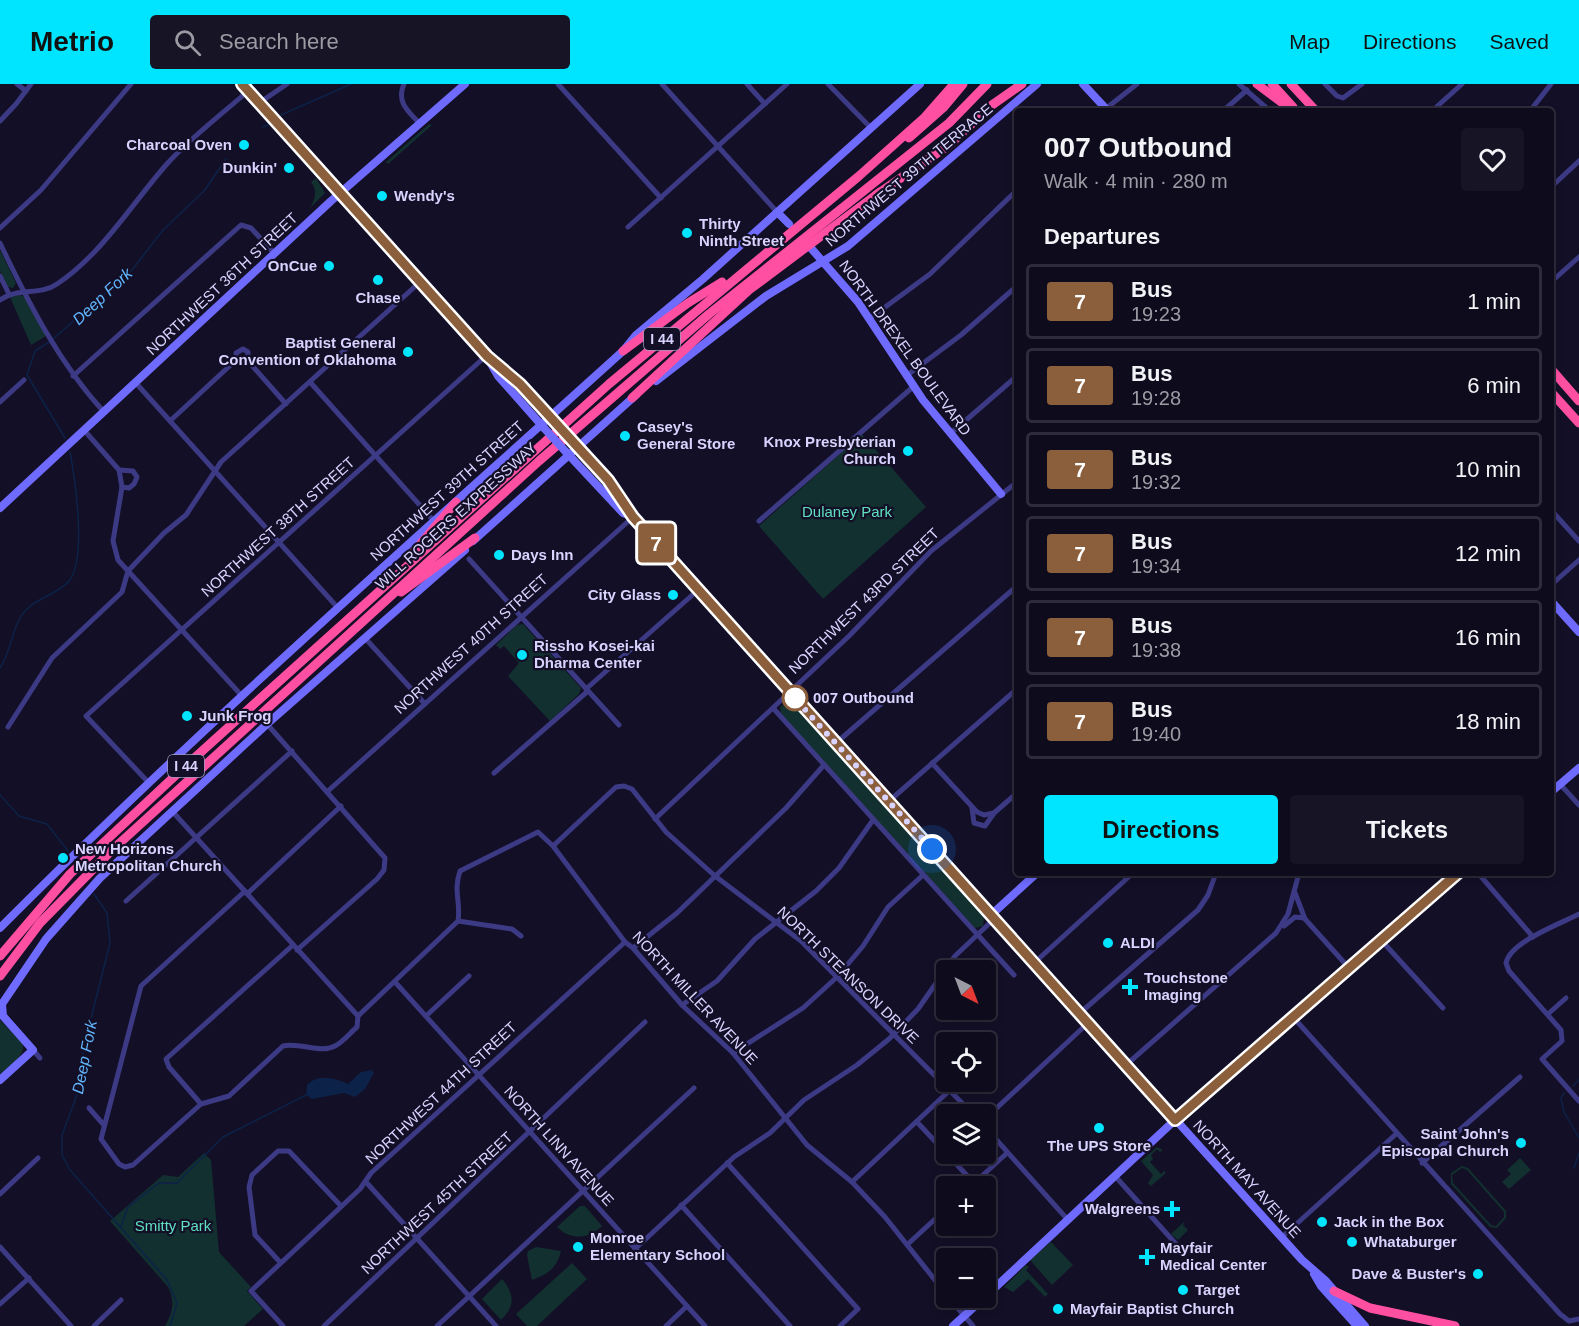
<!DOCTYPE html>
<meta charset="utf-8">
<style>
body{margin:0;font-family:Arial,sans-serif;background:#171425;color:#f1f3f6;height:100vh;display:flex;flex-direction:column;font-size:22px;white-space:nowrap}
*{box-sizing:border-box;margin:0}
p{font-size:20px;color:#9b9ba3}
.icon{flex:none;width:33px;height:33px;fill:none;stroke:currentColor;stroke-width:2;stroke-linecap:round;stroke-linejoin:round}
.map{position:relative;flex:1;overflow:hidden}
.sheet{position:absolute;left:1014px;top:24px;width:540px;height:768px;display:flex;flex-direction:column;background:#0e0b1c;border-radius:6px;box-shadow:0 3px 9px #0003,0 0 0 2px #2e2b3b}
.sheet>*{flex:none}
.badge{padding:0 12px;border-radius:4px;font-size:21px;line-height:39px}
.needle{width:39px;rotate:138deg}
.controls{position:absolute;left:936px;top:876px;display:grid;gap:12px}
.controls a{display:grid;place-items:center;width:60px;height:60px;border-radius:6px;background:#0e0b1c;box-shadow:0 3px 9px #0003,0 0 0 2px #2e2b3b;font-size:30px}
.you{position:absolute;width:30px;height:30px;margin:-15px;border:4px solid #fff;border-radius:50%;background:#1a73e8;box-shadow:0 0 0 9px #1a73e833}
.map>.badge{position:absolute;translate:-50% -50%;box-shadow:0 0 0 3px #fff}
h2{padding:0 30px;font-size:22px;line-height:54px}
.round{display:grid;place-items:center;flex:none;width:63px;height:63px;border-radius:6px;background:#171425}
.head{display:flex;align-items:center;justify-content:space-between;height:102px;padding:0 30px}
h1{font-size:28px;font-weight:700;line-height:45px}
.cta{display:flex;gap:12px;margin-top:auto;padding:12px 30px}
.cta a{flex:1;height:69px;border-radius:6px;background:#00e5ff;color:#111;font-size:24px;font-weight:700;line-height:69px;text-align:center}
.cta a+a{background:#171425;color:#f1f3f6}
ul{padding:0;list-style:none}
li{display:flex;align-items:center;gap:18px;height:75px;margin:0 12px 9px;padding:0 18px;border:3px solid #2e2b3b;border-radius:6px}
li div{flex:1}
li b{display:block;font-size:22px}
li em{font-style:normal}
li .badge{min-width:66px;font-weight:700;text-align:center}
header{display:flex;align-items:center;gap:36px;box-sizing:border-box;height:84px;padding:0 30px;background:#00e5ff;color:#111}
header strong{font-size:28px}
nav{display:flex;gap:33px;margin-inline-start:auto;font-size:21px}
.search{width:420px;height:54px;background:#171425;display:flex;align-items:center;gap:15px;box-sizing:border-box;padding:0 21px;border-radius:6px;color:#9b9ba3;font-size:22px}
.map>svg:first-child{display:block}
.green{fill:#12302f;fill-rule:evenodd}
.water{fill:#0c2248}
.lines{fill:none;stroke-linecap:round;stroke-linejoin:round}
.stream{stroke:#0c2248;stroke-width:1.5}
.street{stroke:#3d3a85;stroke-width:5}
.secondary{stroke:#6f6bff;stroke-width:8}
.highway{stroke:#ff4fa3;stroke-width:9}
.secondary-bridge{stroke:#6f6bff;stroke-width:8}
.line-casing{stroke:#fff;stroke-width:14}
.line{stroke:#8b5e3c;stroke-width:9}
.walk{stroke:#d9d4ff;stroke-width:6;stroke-dasharray:0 10.8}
.poi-dot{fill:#00e5ff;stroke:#130f26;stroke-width:2}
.stop-dot{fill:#fff;stroke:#8b5e3c;stroke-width:3}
.labels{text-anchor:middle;stroke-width:4.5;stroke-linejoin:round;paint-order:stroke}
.shield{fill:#130f26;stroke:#9e99be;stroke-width:1.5}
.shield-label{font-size:14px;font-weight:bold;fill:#d9d4ff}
.poi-label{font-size:15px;font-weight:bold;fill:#d9d4ff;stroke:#130f26;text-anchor:start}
.street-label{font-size:15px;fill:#d9d4ff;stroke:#130f26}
.park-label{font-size:15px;fill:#5fe0c0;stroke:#130f26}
.stop-label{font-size:15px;font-weight:bold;fill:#d9d4ff;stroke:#130f26;text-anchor:start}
.water-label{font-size:16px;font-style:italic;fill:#62b6ff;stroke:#130f26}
</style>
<header>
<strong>Metrio</strong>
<div class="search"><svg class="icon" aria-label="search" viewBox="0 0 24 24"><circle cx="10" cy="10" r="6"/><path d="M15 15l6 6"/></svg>Search here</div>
<nav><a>Map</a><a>Directions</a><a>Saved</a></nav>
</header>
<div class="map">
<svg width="1579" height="1242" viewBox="0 0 1579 1242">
<rect width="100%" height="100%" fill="#130f26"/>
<!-- green -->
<g class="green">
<polygon points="429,40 432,41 388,80 386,78"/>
<path d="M316 94 325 109 310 124C315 115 318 107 311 98Z"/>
<polygon points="0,166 16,199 13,204 8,203 0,187"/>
<polygon points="20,211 25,213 46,252 31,261 10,213"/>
<polygon points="862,350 926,423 823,515 759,442"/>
<polygon points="523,540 581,604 579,610 550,637 508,592 519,579 504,562 500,565 496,561 517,541"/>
<polygon points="788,618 791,619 984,833 983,842 975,844 781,630 780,623"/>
<path d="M0 936 23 960C25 973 9 982 0 990Z"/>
<polygon points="1157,1063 1163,1066 1160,1068 1157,1065 1151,1071 1153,1075 1150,1078 1161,1090 1164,1087 1166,1089 1151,1102 1148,1099 1153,1091 1141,1077"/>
<path d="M204 1069 211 1076 219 1168 251 1203 247 1207 263 1225 244 1242H165C173 1228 175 1217 168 1203L110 1137 163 1091 178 1093Z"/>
<polygon points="1520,1074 1531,1086 1509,1105 1502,1098 1511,1090 1507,1086"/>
<path d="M1462 1082 1468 1084 1506 1127V1134L1497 1144 1490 1143 1451 1100V1089ZM1462 1084 1467 1086 1504 1128V1133L1496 1142 1491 1141 1453 1099 1452 1091Z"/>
<path d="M580 1122H585L602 1142C589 1155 571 1157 557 1143Z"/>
<polygon points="1185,1137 1183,1141 1188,1146 1178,1156 1171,1150"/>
<polygon points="1051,1158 1073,1181 1052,1201 1030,1176"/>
<path d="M536 1163 561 1167C557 1184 548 1190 532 1196L527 1171 528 1167Z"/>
<polygon points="572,1179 587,1195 537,1242 527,1242 516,1230"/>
<polygon points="1026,1181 1029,1183 1026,1186 1048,1210 1045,1213 1028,1195 1013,1208 1004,1203"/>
<path d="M502 1195C514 1209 516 1222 501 1236L482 1215Z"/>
</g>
<!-- water -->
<path class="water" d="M372 986 374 989 365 1005 355 1013 344 1009 312 1015 306 1011 307 1001C317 990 336 994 348 1000L361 988Z"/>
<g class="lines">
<!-- stream -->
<g class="stream">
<polyline points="281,31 351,0"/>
<polyline points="263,43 268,41"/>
<polyline points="53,255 132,186 163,146 204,107 226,75"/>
<polyline points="49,258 35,267 27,291 65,354"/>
<path d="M0 584C12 567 11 541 27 525 39 513 58 510 69 497 87 475 75 395 70 368"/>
<polyline points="0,711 19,732 47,740 68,767"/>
<polyline points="94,810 107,829 110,859 84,962 77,1011 62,1051 62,1071 70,1086 167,1196 177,1219 170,1242"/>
<polyline points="1573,1002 1579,996"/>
<polyline points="1564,1009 1561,1014 1564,1028 1579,1054"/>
<polyline points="1574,1084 1579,1069"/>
<polyline points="121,1142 128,1123 159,1099 177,1099 223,1053 306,1011"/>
</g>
<!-- street -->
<g class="street">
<polyline points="17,0 26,7"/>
<path d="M404 0C396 18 408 27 420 40"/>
<polyline points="558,0 661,114"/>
<polyline points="662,0 778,129"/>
<polyline points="747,0 765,20"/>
<polyline points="828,0 871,44"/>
<polyline points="1239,0 1270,27"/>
<polyline points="1325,0 1337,12 1343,14 1362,0"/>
<polyline points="259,19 287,0"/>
<polyline points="1104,26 1137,0"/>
<polyline points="1223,27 1247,6"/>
<polyline points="1432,27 1462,0"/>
<polyline points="1530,27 1551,0"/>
<polyline points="0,37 16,20 31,0"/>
<polyline points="1551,103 1579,77"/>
<polyline points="628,143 787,0"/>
<polyline points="0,144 41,106 131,0"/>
<path d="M0 159C28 218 59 279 104 328"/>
<polyline points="0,192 9,210"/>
<polyline points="1551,198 1579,173"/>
<path d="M0 216C18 203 40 212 57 200 101 171 131 121 166 81 190 54 221 31 248 7"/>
<polyline points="869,235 930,190 1017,106"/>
<polyline points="236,276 236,269 243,265 248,268 248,277"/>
<polyline points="248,277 286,320"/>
<polyline points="73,292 241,141 251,144 274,169"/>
<polyline points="906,292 961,251 1017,202"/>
<polyline points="135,298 338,524"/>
<polyline points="310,298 433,436"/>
<polyline points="0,318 24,296"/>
<polyline points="170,337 236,276 248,277"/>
<polyline points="84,346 119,386 122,403 113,457 118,476 242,612"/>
<polyline points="950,350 1017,292"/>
<polyline points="119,386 133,387 137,393 134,400 129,404 122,403"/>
<polyline points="1551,426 1579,457"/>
<polyline points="759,437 914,302"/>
<polyline points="469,475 619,641"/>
<polyline points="1551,501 1579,476"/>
<polyline points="364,553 425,620"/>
<polyline points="586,605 698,506"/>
<polyline points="773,624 1014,891"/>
<polyline points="267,640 385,774 384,786 377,795 297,866"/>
<polyline points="8,643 52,574 122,508 128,487 164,449 186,431 221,378 420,198"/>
<polyline points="836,659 1017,502"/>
<polyline points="932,679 977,728 984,731 994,729"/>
<polyline points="494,689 588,607"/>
<polyline points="148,698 86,632 487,271"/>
<polyline points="1560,700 1579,721"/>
<polyline points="328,707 633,433"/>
<polyline points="888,718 1017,605"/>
<polyline points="972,724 974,739 985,742 994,729 1017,709"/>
<polyline points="172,727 358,932"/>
<polyline points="655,735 849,552 931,467 1017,398"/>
<polyline points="553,762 616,703 624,702 632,705 666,748 715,792 801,857 973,1030"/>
<polyline points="1478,789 1533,853"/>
<path d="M245 807 141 902 101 1055 119 1080 125 1083 133 1081 201 1020 229 1012 283 962C300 958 320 970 335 962 343 958 350 949 357 943L358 932 458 837C461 817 453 808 460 787L538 748 553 762 625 858 633 864 682 921 733 969 807 1061 852 1098 885 1133 946 1210"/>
<polyline points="1295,809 1305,835 1349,884"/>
<polyline points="247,810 341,722"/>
<polyline points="126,817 292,667"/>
<path d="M1579 830C1560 840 1510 858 1506 879L1509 887 1561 946 1562 957 1542 975 1579 1017"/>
<polyline points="458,837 512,845 521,852"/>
<polyline points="1284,842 1295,833 1304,834"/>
<polyline points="1381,856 1443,924"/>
<polyline points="633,864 677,829 786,724 824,681"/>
<polyline points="1034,879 1133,789"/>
<polyline points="395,898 705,1242"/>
<polyline points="682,921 717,897 755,855 816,807 839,784 873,736"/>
<polyline points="1080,929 1198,826 1208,811 1216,789"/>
<polyline points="1548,930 1566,914"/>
<polyline points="426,932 469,892"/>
<polyline points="1293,933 1560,1230 1569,1237 1579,1235"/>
<polyline points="33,966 40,974"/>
<polyline points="733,969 803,924 837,893 863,862 888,823 923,791"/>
<polyline points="1126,981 1276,849 1288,830 1299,789"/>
<polyline points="201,1020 169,983 166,975 293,861"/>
<polyline points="89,1024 103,1040"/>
<polyline points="986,1034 1088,939"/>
<polyline points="917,1038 974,1099"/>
<polyline points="986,1044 1068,1136"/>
<polyline points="727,1079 858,1225 840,1242"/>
<polyline points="1422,1079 1520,993"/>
<polyline points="1115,1092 1184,1169"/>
<polyline points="366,1098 496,1242"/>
<polyline points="852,1098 950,1006"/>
<polyline points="971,1102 1007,1069"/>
<polyline points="0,1110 38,1074"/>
<polyline points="681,1121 790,1242"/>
<polyline points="1282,1153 1396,1050"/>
<polyline points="909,1159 946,1125"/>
<polyline points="0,1163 71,1242"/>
<polyline points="636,1164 734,1073 770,1049 804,1016 857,981 889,955 918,925 955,872 994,835"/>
<polyline points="280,1178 255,1151 249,1103 252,1091 278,1067 289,1067 341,1122"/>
<polyline points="949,1214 973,1242"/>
<polyline points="0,1220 29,1194"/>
<polyline points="94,1242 121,1216"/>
<polyline points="283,1242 251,1207 360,1105 371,1089 625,858"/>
<polyline points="324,1242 645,938"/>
<polyline points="437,1242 694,1004"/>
<polyline points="666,1242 687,1222"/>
</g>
<!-- secondary -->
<g class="secondary">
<polyline points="242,0 487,271 505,284 552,335"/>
<polyline points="1083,0 1108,27"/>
<polyline points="778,129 789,140"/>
<polyline points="810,163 858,218 923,316 1001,410"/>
<polyline points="487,273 498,292 544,344"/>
<polyline points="656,297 766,212 848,162 1037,0"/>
<polyline points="575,361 614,404 633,433 1302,1176 1326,1197 1365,1242"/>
<polyline points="566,368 623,429 633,433"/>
<polyline points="0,424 331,117 465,0"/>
<polyline points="473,457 636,311"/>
<polyline points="1551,517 1579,548"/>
<polyline points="1551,708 1579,684"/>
<polyline points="991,831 1037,789"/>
<path d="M0 844C200 643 413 457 623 267L636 251 703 195 920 0"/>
<polyline points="0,996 33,966 3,932 2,920 46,855 100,794 267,640 465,466"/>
<polyline points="1314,1190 1321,1202 1357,1242"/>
<polyline points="986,1212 1175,1036 1458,789"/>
<polyline points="953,1242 984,1214"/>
</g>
<!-- highway -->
<g class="highway">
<polyline points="1257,0 1293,27"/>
<polyline points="1272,0 1293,23"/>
<polyline points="1291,0 1316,27"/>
<polyline points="909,54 943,24 963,0"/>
<polyline points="876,111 949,61 992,21 1022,0"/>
<polyline points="623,267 688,219 722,198"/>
<polyline points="1551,285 1579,317"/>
<polyline points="1551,308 1579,339"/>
<polyline points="632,314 749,206 880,108"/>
<polyline points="413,469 456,418"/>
<polyline points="401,508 475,454"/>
<polyline points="0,872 70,790 191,677 609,300 859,92 925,33 954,0"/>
<polyline points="0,892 40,839 111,767 539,377 709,230 949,39 987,0"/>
<polyline points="1334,1207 1370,1224 1455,1242"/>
</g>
<!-- secondary-bridge -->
<g class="secondary-bridge">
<polyline points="553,336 574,360"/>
<polyline points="544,344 566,368"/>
</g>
</g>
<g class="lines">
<!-- line casing -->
<g class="line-casing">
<polyline id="line" points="242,0 487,272 520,300 608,396 633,433 1175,1036 1458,789"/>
</g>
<!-- line -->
<use href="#line" class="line"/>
<!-- walk -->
<polyline class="walk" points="795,614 789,608 932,765"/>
</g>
<!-- markers -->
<g class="poi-dot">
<circle cx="244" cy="61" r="6"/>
<circle cx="289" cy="84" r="6"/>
<circle cx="382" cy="112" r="6"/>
<circle cx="687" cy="149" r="6"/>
<circle cx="329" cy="182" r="6"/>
<circle cx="378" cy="196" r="6"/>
<circle cx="408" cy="268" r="6"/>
<circle cx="625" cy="352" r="6"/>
<circle cx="908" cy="367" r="6"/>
<circle cx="499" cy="471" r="6"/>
<circle cx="673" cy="511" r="6"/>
<circle cx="522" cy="571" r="6"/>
<circle cx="187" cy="632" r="6"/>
<circle cx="63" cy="774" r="6"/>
<circle cx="1108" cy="859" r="6"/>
<path d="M1127 894h6v6h6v6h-6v6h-6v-6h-6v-6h6z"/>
<circle cx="1099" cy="1044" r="6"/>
<circle cx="1521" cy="1059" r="6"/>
<path d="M1169 1116h6v6h6v6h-6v6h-6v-6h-6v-6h6z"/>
<circle cx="1322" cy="1138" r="6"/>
<circle cx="1352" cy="1158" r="6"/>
<circle cx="578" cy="1163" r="6"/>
<path d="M1144 1164h6v6h6v6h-6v6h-6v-6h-6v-6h6z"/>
<circle cx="1478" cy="1190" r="6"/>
<circle cx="1183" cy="1206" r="6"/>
<circle cx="1058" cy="1225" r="6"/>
</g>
<circle class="stop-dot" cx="795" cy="614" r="12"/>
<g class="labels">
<!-- shield labels -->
<g class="shield">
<rect x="644" y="244" width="36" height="22" rx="4.5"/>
<rect x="168" y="671" width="36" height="22" rx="4.5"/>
</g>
<g class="shield-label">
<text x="662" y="260">I 44</text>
<text x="186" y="687">I 44</text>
</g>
<!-- poi labels -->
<g class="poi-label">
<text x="232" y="66" text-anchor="end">Charcoal Oven</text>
<text x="277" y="89" text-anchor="end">Dunkin'</text>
<text x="394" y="117">Wendy's</text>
<text x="699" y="145">Thirty<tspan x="699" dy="17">Ninth Street</tspan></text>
<text x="317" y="187" text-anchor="end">OnCue</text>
<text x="378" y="219" text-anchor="middle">Chase</text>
<text x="396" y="264" text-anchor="end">Baptist General<tspan x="396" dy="17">Convention of Oklahoma</tspan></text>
<text x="637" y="348">Casey's<tspan x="637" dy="17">General Store</tspan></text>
<text x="896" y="363" text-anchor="end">Knox Presbyterian<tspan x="896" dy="17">Church</tspan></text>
<text x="511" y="476">Days Inn</text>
<text x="661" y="516" text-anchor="end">City Glass</text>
<text x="534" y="567">Rissho Kosei-kai<tspan x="534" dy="17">Dharma Center</tspan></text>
<text x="199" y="637">Junk Frog</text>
<text x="75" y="770">New Horizons<tspan x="75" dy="17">Metropolitan Church</tspan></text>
<text x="1120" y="864">ALDI</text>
<text x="1144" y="899">Touchstone<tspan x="1144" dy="17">Imaging</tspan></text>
<text x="1509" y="1055" text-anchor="end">Saint John's<tspan x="1509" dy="17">Episcopal Church</tspan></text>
<text x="1099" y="1067" text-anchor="middle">The UPS Store</text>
<text x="1160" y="1130" text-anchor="end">Walgreens</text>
<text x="1334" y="1143">Jack in the Box</text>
<text x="590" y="1159">Monroe<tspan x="590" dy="17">Elementary School</tspan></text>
<text x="1364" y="1163">Whataburger</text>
<text x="1160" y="1169">Mayfair<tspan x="1160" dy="17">Medical Center</tspan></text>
<text x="1466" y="1195" text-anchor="end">Dave &amp; Buster's</text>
<text x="1195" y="1211">Target</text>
<text x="1070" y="1230">Mayfair Baptist Church</text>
</g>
<!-- street labels -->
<g class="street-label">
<text transform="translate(909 91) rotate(-40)" y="5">NORTHWEST 39TH TERRACE</text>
<text transform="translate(222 200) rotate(-43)" y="5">NORTHWEST 36TH STREET</text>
<text transform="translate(905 264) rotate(54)" y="5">NORTH DREXEL BOULEVARD</text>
<text transform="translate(447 407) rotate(-42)" y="5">NORTHWEST 39TH STREET</text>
<text transform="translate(456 432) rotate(-42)" y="5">WILL ROGERS EXPRESSWAY</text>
<text transform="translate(278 443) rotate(-42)" y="5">NORTHWEST 38TH STREET</text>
<text transform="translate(864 517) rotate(-44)" y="5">NORTHWEST 43RD STREET</text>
<text transform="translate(471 560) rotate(-42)" y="5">NORTHWEST 40TH STREET</text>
<text transform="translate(848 891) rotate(44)" y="5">NORTH STEANSON DRIVE</text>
<text transform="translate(695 914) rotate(47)" y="5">NORTH MILLER AVENUE</text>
<text transform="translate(441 1009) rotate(-43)" y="5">NORTHWEST 44TH STREET</text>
<text transform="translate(559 1062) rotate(48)" y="5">NORTH LINN AVENUE</text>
<text transform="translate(1247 1095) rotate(48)" y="5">NORTH MAY AVENUE</text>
<text transform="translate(437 1119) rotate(-43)" y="5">NORTHWEST 45TH STREET</text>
</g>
<!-- park labels -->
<g class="park-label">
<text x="847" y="433">Dulaney Park</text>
<text x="173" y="1147">Smitty Park</text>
</g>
<!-- stop labels -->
<g class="stop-label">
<text x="813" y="619">007 Outbound</text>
</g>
<!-- water labels -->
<g class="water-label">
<text transform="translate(102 212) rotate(-43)" y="6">Deep Fork</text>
<text transform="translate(84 973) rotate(-79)" y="6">Deep Fork</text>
</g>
</g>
</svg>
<div class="controls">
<a><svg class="needle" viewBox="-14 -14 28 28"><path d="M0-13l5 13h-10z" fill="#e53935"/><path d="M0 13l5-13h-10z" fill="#9b9ba3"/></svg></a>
<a><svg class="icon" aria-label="locate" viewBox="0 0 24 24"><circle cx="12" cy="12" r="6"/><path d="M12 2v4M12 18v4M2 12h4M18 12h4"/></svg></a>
<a><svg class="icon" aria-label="layers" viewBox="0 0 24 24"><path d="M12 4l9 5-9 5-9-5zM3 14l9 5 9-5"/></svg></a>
<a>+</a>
<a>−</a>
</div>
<div class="you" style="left:932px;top:765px"></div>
<b class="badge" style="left:656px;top:459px;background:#8b5e3c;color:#fff">7</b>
<section class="sheet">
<div class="head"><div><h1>007 Outbound</h1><p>Walk · 4 min · 280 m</p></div><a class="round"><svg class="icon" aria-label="heart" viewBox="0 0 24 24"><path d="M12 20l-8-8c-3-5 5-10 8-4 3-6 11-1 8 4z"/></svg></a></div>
<h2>Departures</h2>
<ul>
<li><span class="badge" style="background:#8b5e3c;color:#fff">7</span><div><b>Bus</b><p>19:23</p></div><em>1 min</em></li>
<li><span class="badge" style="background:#8b5e3c;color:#fff">7</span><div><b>Bus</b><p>19:28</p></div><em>6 min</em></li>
<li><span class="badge" style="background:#8b5e3c;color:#fff">7</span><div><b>Bus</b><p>19:32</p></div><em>10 min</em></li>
<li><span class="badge" style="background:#8b5e3c;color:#fff">7</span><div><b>Bus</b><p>19:34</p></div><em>12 min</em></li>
<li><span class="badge" style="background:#8b5e3c;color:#fff">7</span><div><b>Bus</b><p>19:38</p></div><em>16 min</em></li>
<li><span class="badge" style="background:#8b5e3c;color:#fff">7</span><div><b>Bus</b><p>19:40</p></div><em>18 min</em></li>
</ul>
<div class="cta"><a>Directions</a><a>Tickets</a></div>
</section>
</div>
